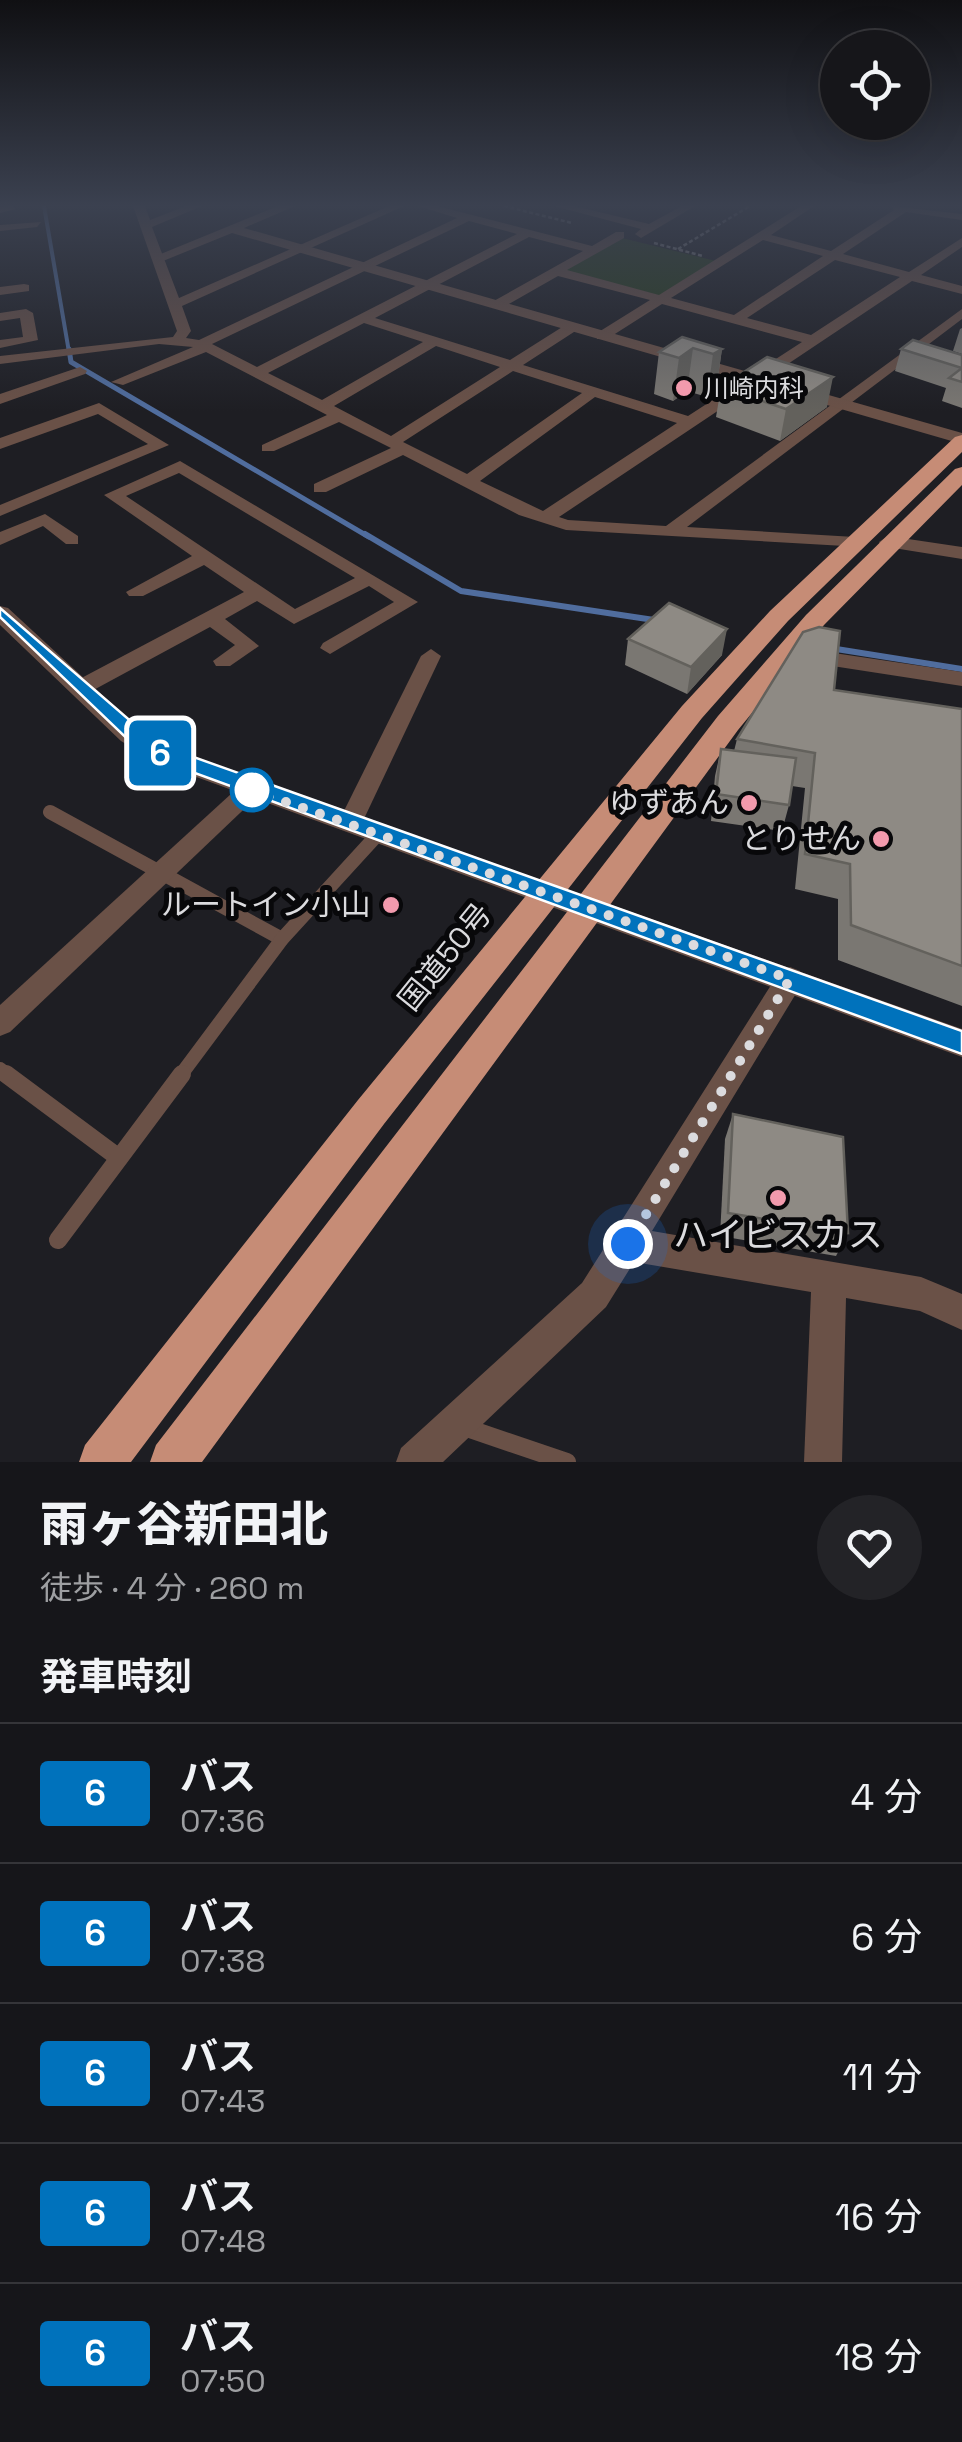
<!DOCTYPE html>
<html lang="ja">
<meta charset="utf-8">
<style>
body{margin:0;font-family:"Space Grotesk","Noto Sans JP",sans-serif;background:#232327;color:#f1f3f6;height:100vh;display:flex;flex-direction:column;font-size:38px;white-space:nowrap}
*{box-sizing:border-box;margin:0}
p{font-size:32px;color:#9e9fa2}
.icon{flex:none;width:55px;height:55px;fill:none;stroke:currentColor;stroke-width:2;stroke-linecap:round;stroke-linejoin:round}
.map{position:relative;height:1462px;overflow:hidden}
.side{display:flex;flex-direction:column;background:#16161a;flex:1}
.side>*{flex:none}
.badge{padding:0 20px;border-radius:8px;font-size:35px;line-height:65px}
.fabs{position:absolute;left:820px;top:30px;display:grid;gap:20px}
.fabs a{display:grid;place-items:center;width:110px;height:110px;border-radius:50%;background:#16161a;box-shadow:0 10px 40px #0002,0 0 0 2px #353539;font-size:50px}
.you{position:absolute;width:50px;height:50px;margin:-25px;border:8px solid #fff;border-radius:50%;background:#1a73e8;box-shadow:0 0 0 15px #1a73e833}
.map>.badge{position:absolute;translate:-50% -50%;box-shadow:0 0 0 5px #fff}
h2{padding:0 40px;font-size:38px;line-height:90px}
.round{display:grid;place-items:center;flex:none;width:105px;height:105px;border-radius:52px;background:#232327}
.summary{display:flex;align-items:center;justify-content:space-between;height:170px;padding:0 40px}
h1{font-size:48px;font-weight:800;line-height:75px}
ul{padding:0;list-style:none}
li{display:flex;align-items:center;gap:30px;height:140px;padding:0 40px;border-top:2px solid #353539}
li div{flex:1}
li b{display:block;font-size:38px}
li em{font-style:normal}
li .badge{min-width:110px;font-weight:700;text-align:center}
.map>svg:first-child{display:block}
.green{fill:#283d1b}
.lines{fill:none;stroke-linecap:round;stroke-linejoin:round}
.stream-far2{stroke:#506d9e;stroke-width:4}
.stream-far1{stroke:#506d9e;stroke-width:5}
.stream{stroke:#506d9e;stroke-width:6}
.path{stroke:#808084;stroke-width:2.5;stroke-dasharray:4 2.5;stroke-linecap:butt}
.service-far1{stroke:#6a5147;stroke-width:14}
.service{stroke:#6a5147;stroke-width:18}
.minor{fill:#6a5147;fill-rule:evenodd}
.tertiary{fill:#6a5147;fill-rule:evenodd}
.trunk{fill:#c68c76;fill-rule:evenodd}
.wall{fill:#7a7772}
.shaded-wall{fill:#63615c}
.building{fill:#8e8a84;stroke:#63615c;stroke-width:2.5}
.line{fill:#0072bc;stroke:#fff;stroke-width:2.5}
.walk{stroke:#dbdbde;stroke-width:10;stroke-dasharray:0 18}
.poi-dot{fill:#f29aad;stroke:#08080a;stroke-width:4}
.stop-dot{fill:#fff;stroke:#0072bc;stroke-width:5}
.labels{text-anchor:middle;stroke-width:10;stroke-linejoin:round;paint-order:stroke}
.far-poi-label{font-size:25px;fill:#dbdbde;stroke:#08080a;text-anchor:start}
.poi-label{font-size:30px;fill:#dbdbde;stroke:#08080a;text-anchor:end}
.street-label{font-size:30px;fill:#dbdbde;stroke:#08080a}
.near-poi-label{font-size:35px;fill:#dbdbde;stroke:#08080a}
</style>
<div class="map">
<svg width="962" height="1462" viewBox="0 0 962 1462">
<rect width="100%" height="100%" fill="#1e1e23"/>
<!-- green -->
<polygon class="green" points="622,238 716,261 662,296 564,271"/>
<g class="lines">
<!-- stream-far2 -->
<polyline class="stream-far2" points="44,206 69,352"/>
<!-- stream-far1 -->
<polyline class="stream-far1" points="69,349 71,362 369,537"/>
<!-- stream -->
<g class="stream">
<polyline points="365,534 461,591 654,620"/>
<polyline points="830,648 962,669"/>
</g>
<!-- path -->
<g class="path">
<polyline points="504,206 572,223"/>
<polyline points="654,243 703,256"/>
<polyline points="678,249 750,206"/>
</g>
<!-- service-far1 -->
<g class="service-far1">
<polyline points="50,812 282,939"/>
<polyline points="0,1069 9,1076"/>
<polyline points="180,1076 282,939 379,833"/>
</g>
<!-- service -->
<g class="service">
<polyline points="6,1074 119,1158"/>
<polyline points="58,1240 182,1074"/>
<polyline points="464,1427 567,1462"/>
</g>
<!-- minor -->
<g class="minor">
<path d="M133 206H145L150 220 186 206H202L152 227 179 298 389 206H404L182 306 191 331 186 338 199 340 457 218 418 206H437L592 246 616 232H624V238L567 270 659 295 801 206H814L771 235 831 251 894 210 891 206 962 214V220L906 212 843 254 909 272 962 238V247L921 275 962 286V294L912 281 559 517 568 520 666 526 962 309V319L687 527 855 537 862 539V547L566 530 519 515 403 455 326 492H314V484L391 448 339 422 274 451H262V445L327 415 206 352 123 385 111 382 193 347 159 344 0 364V356L173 337 177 331ZM469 221 517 234 257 367 212 344ZM529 237 583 251 492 302V308H502L558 276 650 300 597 333V339H607L662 304 802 342 688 416 523 365 577 330V324H567L510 360 375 318ZM763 240 823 256 734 315 671 298ZM835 260 900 277 811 335 747 318ZM364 323 423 342 322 400 268 373ZM436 346 500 367 391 436 334 406ZM513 371 582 393 467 474 403 442ZM595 397 677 423 543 511 480 481Z"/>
<polygon points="554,206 574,206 649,224 682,206 695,206 641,238 635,234 641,229"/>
<polygon points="0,207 12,206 16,209 0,213"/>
<polygon points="41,222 37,227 0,231 0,225"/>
<polygon points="24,284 29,285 29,291 0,295 0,287"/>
<polygon points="26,309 33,313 38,340 0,348 0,340 23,337 20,318 0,321 0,313"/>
<polygon points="80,367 87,371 85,374 0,404 0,394"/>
<polygon points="99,403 169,445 0,516 0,505 148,444 98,414 0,449 0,438"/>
<path d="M180 461 418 602 330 654 320 648 323 643 394 602 369 586 294 624 257 601 225 619 259 646 230 666H216L213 661 235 645 210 627 88 693H72L69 688 72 683 244 592 204 565 143 596H129L126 592 192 556 104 495ZM179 473 355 578 295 609 126 496Z"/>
<polygon points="45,514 78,536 78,544 66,544 43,526 0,545 0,532"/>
<polygon points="888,536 962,547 962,559 881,546 879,542"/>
<polygon points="431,649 441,656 362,823 359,829 341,829 338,823 421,656"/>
<polygon points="807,649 962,672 962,686 800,661 797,656"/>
<polygon points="251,780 259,783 263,789 259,795 10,1032 0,1036 0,1005 243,783"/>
<polygon points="790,967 800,971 804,979 800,987 652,1231 921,1277 962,1294 962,1330 920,1311 846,1298 842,1462 804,1462 811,1292 634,1262 606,1307 443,1462 396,1462 401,1448 582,1283 780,971"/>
</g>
<!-- tertiary -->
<g class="tertiary">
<polygon points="278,206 295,206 244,228 962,433 962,444 232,233 163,261 151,258"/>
<polygon points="0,606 8,608 139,729 176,751 962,1029 962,1057 158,763 121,741 0,625"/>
</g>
<!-- trunk -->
<g class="trunk">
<polygon points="962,435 962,452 788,621 702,718 384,1124 131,1462 79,1462 85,1445 358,1100 682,706 770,611 955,437"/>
<polygon points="962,467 962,485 824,625 738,730 202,1462 150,1462 156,1445 718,716 806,615 955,469"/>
</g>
</g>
<!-- wall -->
<g class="wall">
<polygon points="962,328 962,354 953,351 960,329"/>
<polygon points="682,337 722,349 716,391 707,397 687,391 673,401 654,394 659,352"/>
<polygon points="901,349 962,355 962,408 942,401 946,388 895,371"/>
<polygon points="721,387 827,407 780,441 716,417"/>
<polygon points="628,639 722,655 687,694 625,665"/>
<polygon points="834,690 962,709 962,1006 838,960 838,899 795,889 805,788 792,786 789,805 782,831 711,821 715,776 721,749 734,751 737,739"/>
<polygon points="733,1114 848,1233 836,1256 720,1236 725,1139"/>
</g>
<!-- shaded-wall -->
<g class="shaded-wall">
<polygon points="693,348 687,391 673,401 679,358"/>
<polygon points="722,349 716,391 707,397 713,354"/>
<polygon points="833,377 827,407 780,441 786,409"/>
<polygon points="727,629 722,655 687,694 691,667"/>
</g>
<!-- building -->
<g class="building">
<polygon points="682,337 722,349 713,354 693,348 679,358 659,352"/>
<polygon points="913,340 962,355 962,382 949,378 962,368 901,349"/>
<polygon points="767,357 833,377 786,409 721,387"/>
<polygon points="669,603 727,629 691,667 628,639"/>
<polygon points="819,627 840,631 834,690 962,709 962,966 851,925 850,864 805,854 815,753 737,739 803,632"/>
<polygon points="721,749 796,758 789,805 716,794"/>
<polygon points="733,1114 843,1137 848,1233 728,1213"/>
</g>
<!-- sky -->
<linearGradient id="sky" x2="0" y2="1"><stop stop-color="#101013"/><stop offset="0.5" stop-color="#3b4150"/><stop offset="1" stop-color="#3b4150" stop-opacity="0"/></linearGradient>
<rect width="962" height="411" fill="url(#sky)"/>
<!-- line -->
<polygon class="line" points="0,608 157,744 962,1031 962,1054 143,754 0,617"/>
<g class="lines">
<!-- walk -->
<polyline class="walk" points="252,790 790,979 628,1244"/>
</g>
<!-- markers -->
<g class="poi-dot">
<circle cx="684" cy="388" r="10"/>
<circle cx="749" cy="803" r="10"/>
<circle cx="881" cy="839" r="10"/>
<circle cx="391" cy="905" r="10"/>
<circle cx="778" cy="1198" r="10"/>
</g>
<circle class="stop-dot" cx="252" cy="790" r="20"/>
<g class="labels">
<!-- far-poi labels -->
<g class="far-poi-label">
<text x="704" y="397">川崎内科</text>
</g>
<!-- poi labels -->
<g class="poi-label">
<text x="729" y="813">ゆずあん</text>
<text x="861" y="849">とりせん</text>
<text x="371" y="915">ルートイン小山</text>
</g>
<!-- street labels -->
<g class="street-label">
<text transform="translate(445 957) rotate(-51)" y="10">国道50号</text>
</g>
<!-- near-poi labels -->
<g class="near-poi-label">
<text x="778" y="1247">ハイビスカス</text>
</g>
</g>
</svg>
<div class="fabs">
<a><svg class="icon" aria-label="locate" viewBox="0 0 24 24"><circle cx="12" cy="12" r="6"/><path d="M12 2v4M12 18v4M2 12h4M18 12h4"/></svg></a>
</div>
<div class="you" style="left:628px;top:1244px"></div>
<b class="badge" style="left:160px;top:753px;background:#0072bc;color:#fff">6</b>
</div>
<section class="side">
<div class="summary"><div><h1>雨ヶ谷新田北</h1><p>徒歩 · 4 分 · 260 m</p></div><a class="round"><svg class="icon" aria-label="heart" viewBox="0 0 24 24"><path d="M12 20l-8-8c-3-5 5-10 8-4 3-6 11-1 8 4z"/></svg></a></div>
<h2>発車時刻</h2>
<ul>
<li><span class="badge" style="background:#0072bc;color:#fff">6</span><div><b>バス</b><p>07:36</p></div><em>4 分</em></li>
<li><span class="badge" style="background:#0072bc;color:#fff">6</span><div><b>バス</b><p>07:38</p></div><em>6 分</em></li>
<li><span class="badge" style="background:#0072bc;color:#fff">6</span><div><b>バス</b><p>07:43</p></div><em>11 分</em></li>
<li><span class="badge" style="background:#0072bc;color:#fff">6</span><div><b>バス</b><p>07:48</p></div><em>16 分</em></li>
<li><span class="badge" style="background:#0072bc;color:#fff">6</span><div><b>バス</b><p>07:50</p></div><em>18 分</em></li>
</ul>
</section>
